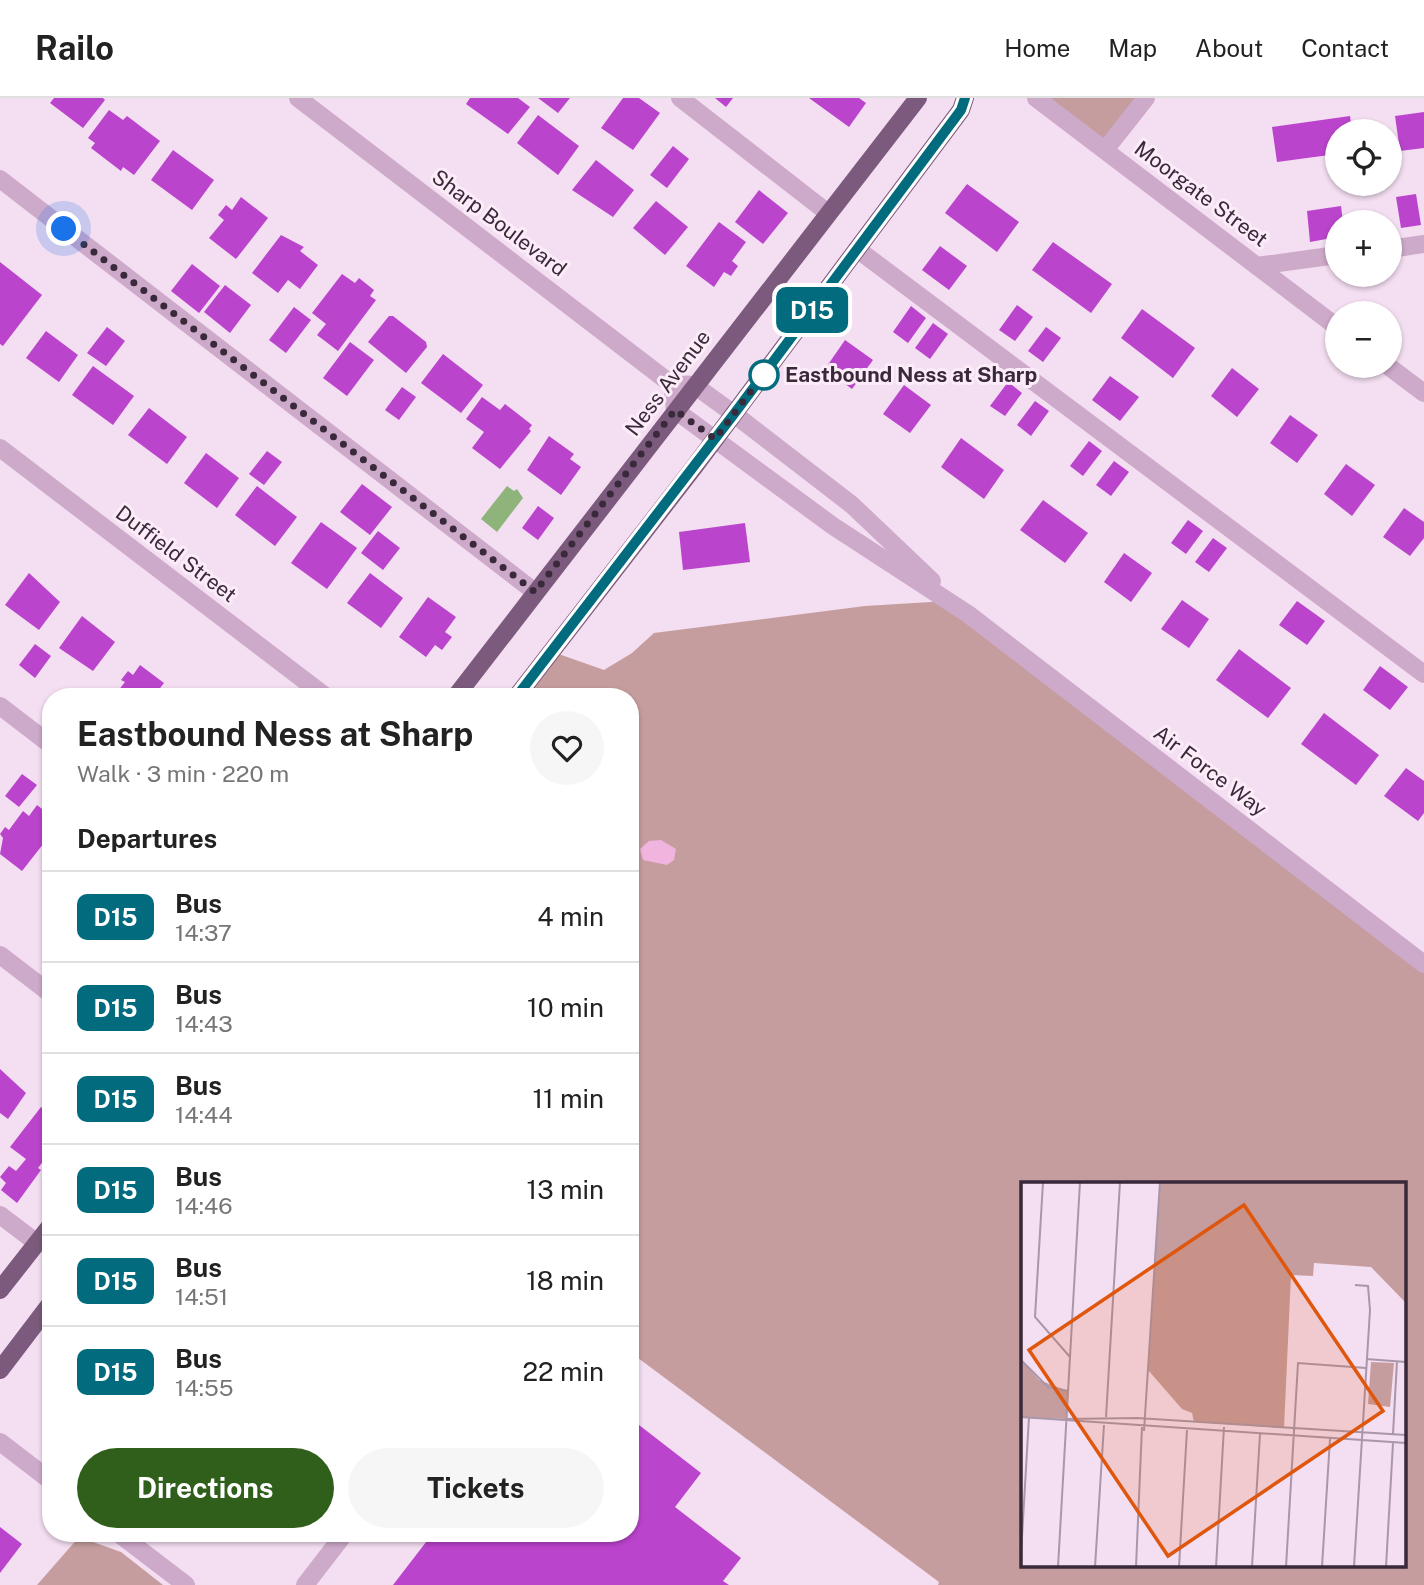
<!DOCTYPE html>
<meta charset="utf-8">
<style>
body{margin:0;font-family:"Public Sans",sans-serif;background:#f6f6f6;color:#222;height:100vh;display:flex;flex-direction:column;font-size:26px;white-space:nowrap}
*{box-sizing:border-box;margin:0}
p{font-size:23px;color:#767676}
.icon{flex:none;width:38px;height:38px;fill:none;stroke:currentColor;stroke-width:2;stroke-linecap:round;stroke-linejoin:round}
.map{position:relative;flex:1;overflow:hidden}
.side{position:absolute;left:42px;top:590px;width:597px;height:854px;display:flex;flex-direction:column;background:#fff;border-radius:28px;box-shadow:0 2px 5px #0004}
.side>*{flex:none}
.badge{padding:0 14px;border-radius:10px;font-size:24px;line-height:46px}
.tools{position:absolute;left:1325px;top:21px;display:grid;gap:14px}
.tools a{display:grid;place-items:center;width:77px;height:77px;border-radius:50%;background:#fff;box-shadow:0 2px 5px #0004;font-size:35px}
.you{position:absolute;width:35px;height:35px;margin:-18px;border:5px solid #fff;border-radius:50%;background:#1a73e8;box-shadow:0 0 0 10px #1a73e833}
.map>.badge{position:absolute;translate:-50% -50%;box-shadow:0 0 0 4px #fff}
h2{padding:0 35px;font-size:26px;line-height:63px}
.round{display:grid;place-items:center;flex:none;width:74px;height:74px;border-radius:37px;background:#f6f6f6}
.summary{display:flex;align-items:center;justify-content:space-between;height:119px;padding:0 35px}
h1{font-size:33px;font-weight:700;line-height:52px}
.button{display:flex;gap:14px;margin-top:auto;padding:14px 35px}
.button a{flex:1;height:80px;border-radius:42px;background:#305f1c;color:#fff;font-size:28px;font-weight:700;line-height:80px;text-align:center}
.button a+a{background:#f6f6f6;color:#222}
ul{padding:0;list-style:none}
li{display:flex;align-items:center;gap:21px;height:91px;padding:0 35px;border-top:2px solid #e0e0e0}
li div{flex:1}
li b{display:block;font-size:26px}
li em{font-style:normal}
li .badge{min-width:77px;font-weight:700;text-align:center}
header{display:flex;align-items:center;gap:42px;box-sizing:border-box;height:98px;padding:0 35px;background:#fff;border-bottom:2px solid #e0e0e0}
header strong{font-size:33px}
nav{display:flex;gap:38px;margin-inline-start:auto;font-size:24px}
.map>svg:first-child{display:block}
.green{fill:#c59d9e;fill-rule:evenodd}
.sand{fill:#f1b4df}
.water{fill:#8eb37b}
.building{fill:#bb44cd}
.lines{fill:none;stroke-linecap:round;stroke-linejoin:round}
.minor{stroke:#cda9ca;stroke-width:18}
.major{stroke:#7c5a7d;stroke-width:18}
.line-casing{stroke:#fff;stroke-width:16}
.line{stroke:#026c7e;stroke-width:10}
.walk{stroke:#39293a;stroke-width:7;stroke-dasharray:0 12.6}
.stop-dot{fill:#fff;stroke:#026c7e;stroke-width:3.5}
.labels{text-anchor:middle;stroke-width:6;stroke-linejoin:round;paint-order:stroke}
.street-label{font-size:21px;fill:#39293a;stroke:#fbecf8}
.stop-label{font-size:21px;font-weight:bold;fill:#39293a;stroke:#fbecf8;text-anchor:start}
.inset-road{fill:none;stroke:#a996a8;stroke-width:2}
.view{fill:#df570e;fill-opacity:0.15;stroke:#df570e;stroke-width:3.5}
.inset-edge{fill:none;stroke:#39293a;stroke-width:3.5}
</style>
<header>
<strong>Railo</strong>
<nav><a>Home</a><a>Map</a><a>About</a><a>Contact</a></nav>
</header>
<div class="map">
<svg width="1424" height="1487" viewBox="0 0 1424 1487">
<rect width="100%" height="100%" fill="#f4def1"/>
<!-- green -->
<g class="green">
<polygon points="1036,0 1146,0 1105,52"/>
<path d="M947 503 1424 866V1487H938L939 1484 630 1254V598H517L553 554 604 572 632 555 654 535 865 508ZM1023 1086H1405V1468H1023Z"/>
<polygon points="79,1439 121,1454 163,1487 37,1487"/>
</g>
<!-- sand -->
<polygon class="sand" points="661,742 676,751 674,762 667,767 643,762 640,751 649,743"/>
<!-- water -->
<polygon class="water" points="507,388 514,393 517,391 523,400 497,434 481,421"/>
<!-- building -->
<g class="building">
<polygon points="54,0 103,0 105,2 83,30 50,5"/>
<polygon points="470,0 518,0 530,9 508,36 466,6"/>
<polygon points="538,0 570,0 558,15"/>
<polygon points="623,0 639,0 660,15 633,52 601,30"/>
<polygon points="715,0 733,0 726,9"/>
<polygon points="809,0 859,0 866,5 849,29"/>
<polygon points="109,12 123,22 127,18 160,43 134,77 123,69 121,73 91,50 95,45 88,40"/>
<polygon points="1424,14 1424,50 1400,53 1395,18"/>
<polygon points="538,17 579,48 558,77 517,45"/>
<polygon points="1350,18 1352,33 1337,33 1337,56 1277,64 1272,29"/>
<polygon points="673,48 689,61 667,90 650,77"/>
<polygon points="173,52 214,82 192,112 151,82"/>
<polygon points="596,62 634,92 613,119 572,92"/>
<polygon points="967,86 1019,124 997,154 945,115"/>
<polygon points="759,92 788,115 763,146 735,124"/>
<polygon points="1416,96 1421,127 1401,130 1396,99"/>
<polygon points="241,99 268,120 236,161 209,140 224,122 218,117 226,107 232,112"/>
<polygon points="656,103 688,129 665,157 633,130"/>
<polygon points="1341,108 1343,124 1337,124 1337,139 1310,144 1307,113"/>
<polygon points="719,124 746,144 732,163 738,168 731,178 724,174 714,189 686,168"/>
<polygon points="281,137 304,149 300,153 318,167 300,191 288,182 278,195 252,175"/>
<polygon points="1053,144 1112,186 1091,215 1032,172"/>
<polygon points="940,148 967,168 949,192 922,172"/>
<polygon points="0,164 42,197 3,248 0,246"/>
<polygon points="192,166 220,188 199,215 171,193"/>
<polygon points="342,176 355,185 359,180 374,192 370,198 376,202 338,253 317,237 326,226 312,215"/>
<polygon points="225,187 251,207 230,235 204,214"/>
<polygon points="1017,207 1033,219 1015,243 999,232"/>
<polygon points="911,208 926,220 908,245 893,234"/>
<polygon points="294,209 311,222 286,255 269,242"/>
<polygon points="1142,211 1195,250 1173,280 1121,240"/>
<polygon points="389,218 393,218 426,244 427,249 406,275 368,244"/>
<polygon points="933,225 948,236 930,261 915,250"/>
<polygon points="107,229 125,243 106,268 87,255"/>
<polygon points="1046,229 1061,240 1043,264 1028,253"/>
<polygon points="46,233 78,257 59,284 26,260"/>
<polygon points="845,242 873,262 852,291 825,271"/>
<polygon points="350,244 374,262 347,298 323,280"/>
<polygon points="443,256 483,287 461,315 421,285"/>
<polygon points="93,268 134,298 113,327 72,297"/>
<polygon points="1232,270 1259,291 1237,319 1211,298"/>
<polygon points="1110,278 1139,299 1120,323 1092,302"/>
<polygon points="1008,284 1022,295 1005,318 990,308"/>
<polygon points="904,287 931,307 910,335 883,316"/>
<polygon points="402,289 416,299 399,322 385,312"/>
<polygon points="482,299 500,312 505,306 532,327 529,331 531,333 500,371 472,350 484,334 466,321"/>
<polygon points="1035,303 1049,313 1031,338 1017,327"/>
<polygon points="149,310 187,339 167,366 128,337"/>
<polygon points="1290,317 1318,337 1297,365 1270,345"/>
<polygon points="549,338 574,356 570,361 581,369 561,397 527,372"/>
<polygon points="961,340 1004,372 984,401 941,369"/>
<polygon points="1089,343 1102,353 1083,378 1070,368"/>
<polygon points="267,353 282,364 264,387 249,376"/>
<polygon points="206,355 239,380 217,410 184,385"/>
<polygon points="1114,363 1129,374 1111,398 1096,387"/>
<polygon points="1346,366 1375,387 1352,418 1324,396"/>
<polygon points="362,386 392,409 370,437 340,414"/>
<polygon points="257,388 297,419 275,448 235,417"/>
<polygon points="1043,402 1088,435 1065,465 1020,432"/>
<polygon points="538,408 554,420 538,442 522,430"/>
<polygon points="1404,410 1424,424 1424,440 1410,458 1383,439"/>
<polygon points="1188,422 1203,433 1186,456 1171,445"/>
<polygon points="321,424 357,450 327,491 291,465"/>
<polygon points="745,425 750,464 683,472 679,434"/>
<polygon points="378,433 400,450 383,472 361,455"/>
<polygon points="1213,440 1227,450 1209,474 1195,464"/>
<polygon points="1124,455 1152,475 1131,504 1104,484"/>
<polygon points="29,475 60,504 39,532 5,507"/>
<polygon points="370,475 403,500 381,530 347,505"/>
<polygon points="428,499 456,519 445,534 452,539 442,552 435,547 426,559 399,539"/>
<polygon points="1182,502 1209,521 1189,550 1161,531"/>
<polygon points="1297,503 1325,523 1307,547 1279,527"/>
<polygon points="82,518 115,544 93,573 59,550"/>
<polygon points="35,546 51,558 35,580 19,567"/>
<polygon points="1239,551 1291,590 1268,620 1216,582"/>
<polygon points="140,567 164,585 154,598 114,598 125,584 121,582 128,573 133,577"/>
<polygon points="1380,568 1408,589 1390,612 1363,592"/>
<polygon points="1324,615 1379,657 1356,687 1301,646"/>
<polygon points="1406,670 1424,683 1424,715 1418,723 1384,698"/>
<polygon points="22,676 37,687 19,709 5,698"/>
<polygon points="37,707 51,718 51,736 22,773 0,756 3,740 0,736 5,729 9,732 23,713 29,718"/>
<polygon points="51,783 51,802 42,795"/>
<polygon points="0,971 26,995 8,1021 0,1015"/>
<polygon points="41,1009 51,1016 51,1053 38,1070 41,1072 17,1105 1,1092 6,1085 0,1079 9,1068 16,1073 26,1061 10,1049"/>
<polygon points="630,1320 701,1375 675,1409 741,1460 723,1483 729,1487 393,1487 433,1435 630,1435"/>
<polygon points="0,1429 22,1446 0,1475"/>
</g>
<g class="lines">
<!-- minor -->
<g class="minor">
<polyline points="298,0 666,282 672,286 694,287 734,316 852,407 932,483"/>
<polyline points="680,0 828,115"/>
<polyline points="1036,0 1337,229"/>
<polyline points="1105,52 1146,0"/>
<polyline points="0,81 535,494"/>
<polyline points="857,151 1424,576"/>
<polyline points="1390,151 1424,146"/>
<polyline points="1257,168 1337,157"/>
<polyline points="1388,268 1424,295"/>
<polyline points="672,286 675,312 833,428 968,516 1424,866"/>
<polyline points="0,350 325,598"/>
<polyline points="0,608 51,647"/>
<polyline points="0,857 51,896"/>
<polyline points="0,1117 37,1145"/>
<polyline points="0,1344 51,1383"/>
<polyline points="118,1435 186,1487"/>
<polyline points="305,1487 345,1435"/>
</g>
<!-- major -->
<g class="major">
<polyline points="456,598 918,0"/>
<polyline points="517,598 695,368 961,12 965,0"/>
<polyline points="0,1192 51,1127"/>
<polyline points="0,1272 51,1205"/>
</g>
</g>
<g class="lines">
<!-- line casing -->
<g class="line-casing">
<polyline id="line" points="517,598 734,316 961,12 965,0"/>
</g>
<!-- line -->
<use href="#line" class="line"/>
<!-- walk -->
<polyline class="walk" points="64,131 535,494 675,312 715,341 766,273 764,277"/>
</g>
<!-- markers -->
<circle class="stop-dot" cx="764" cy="277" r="14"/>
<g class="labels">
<!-- street labels -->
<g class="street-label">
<text transform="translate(1201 96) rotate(37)" y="7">Moorgate Street</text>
<text transform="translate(499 125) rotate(37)" y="7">Sharp Boulevard</text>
<text transform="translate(668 285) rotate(-53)" y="7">Ness Avenue</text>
<text transform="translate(176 456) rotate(37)" y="7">Duffield Street</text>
<text transform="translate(1210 673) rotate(37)" y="7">Air Force Way</text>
</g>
<!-- stop labels -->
<g class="stop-label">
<text x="785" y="284">Eastbound Ness at Sharp</text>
</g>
</g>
<!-- overview -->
<g transform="translate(1021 1084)">
<rect width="385" height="385" fill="#f4def1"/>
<path d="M139 0H385V121L350 85 293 81 292 94 270 93 263 246 173 240 171 231 161 227 127 188ZM0 178 18 198 47 209 45 237 0 235ZM350 180 373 181 369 225 347 222Z" fill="#c59d9e"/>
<path class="inset-road" d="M22 0 14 135 49 175M345 177 385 180M0 178 27 205 47 209M0 235 385 261M85 235 99 0M45 237 116 236 385 253M123 249 139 0M372 252 376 179M0 372 8 235M37 385 59 0M74 385 83 243M115 385 121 245M158 385 166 248M195 385 203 245M231 385 239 252M265 385 277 181 345 186M301 385 309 257M333 385 349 128 347 104 334 103M365 385 372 261"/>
<path class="view" d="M223 23 362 229 147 374 8 168Z"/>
<rect width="385" height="385" class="inset-edge"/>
</g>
</svg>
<div class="tools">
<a><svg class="icon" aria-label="locate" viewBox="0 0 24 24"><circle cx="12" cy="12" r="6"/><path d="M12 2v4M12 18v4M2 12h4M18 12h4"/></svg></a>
<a>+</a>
<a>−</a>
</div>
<div class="you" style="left:64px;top:131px"></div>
<b class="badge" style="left:812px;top:212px;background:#026c7e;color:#fff">D15</b>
<section class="side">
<div class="summary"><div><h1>Eastbound Ness at Sharp</h1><p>Walk · 3 min · 220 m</p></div><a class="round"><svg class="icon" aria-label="heart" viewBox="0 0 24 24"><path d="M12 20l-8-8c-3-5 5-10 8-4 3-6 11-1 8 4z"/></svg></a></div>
<h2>Departures</h2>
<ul>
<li><span class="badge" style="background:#026c7e;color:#fff">D15</span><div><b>Bus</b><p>14:37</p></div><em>4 min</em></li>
<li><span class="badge" style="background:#026c7e;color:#fff">D15</span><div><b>Bus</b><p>14:43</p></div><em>10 min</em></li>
<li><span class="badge" style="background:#026c7e;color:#fff">D15</span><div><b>Bus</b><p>14:44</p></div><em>11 min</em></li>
<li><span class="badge" style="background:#026c7e;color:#fff">D15</span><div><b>Bus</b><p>14:46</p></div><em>13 min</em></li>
<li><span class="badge" style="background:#026c7e;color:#fff">D15</span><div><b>Bus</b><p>14:51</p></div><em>18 min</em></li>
<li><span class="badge" style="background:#026c7e;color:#fff">D15</span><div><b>Bus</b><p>14:55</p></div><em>22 min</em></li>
</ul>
<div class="button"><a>Directions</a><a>Tickets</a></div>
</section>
</div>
